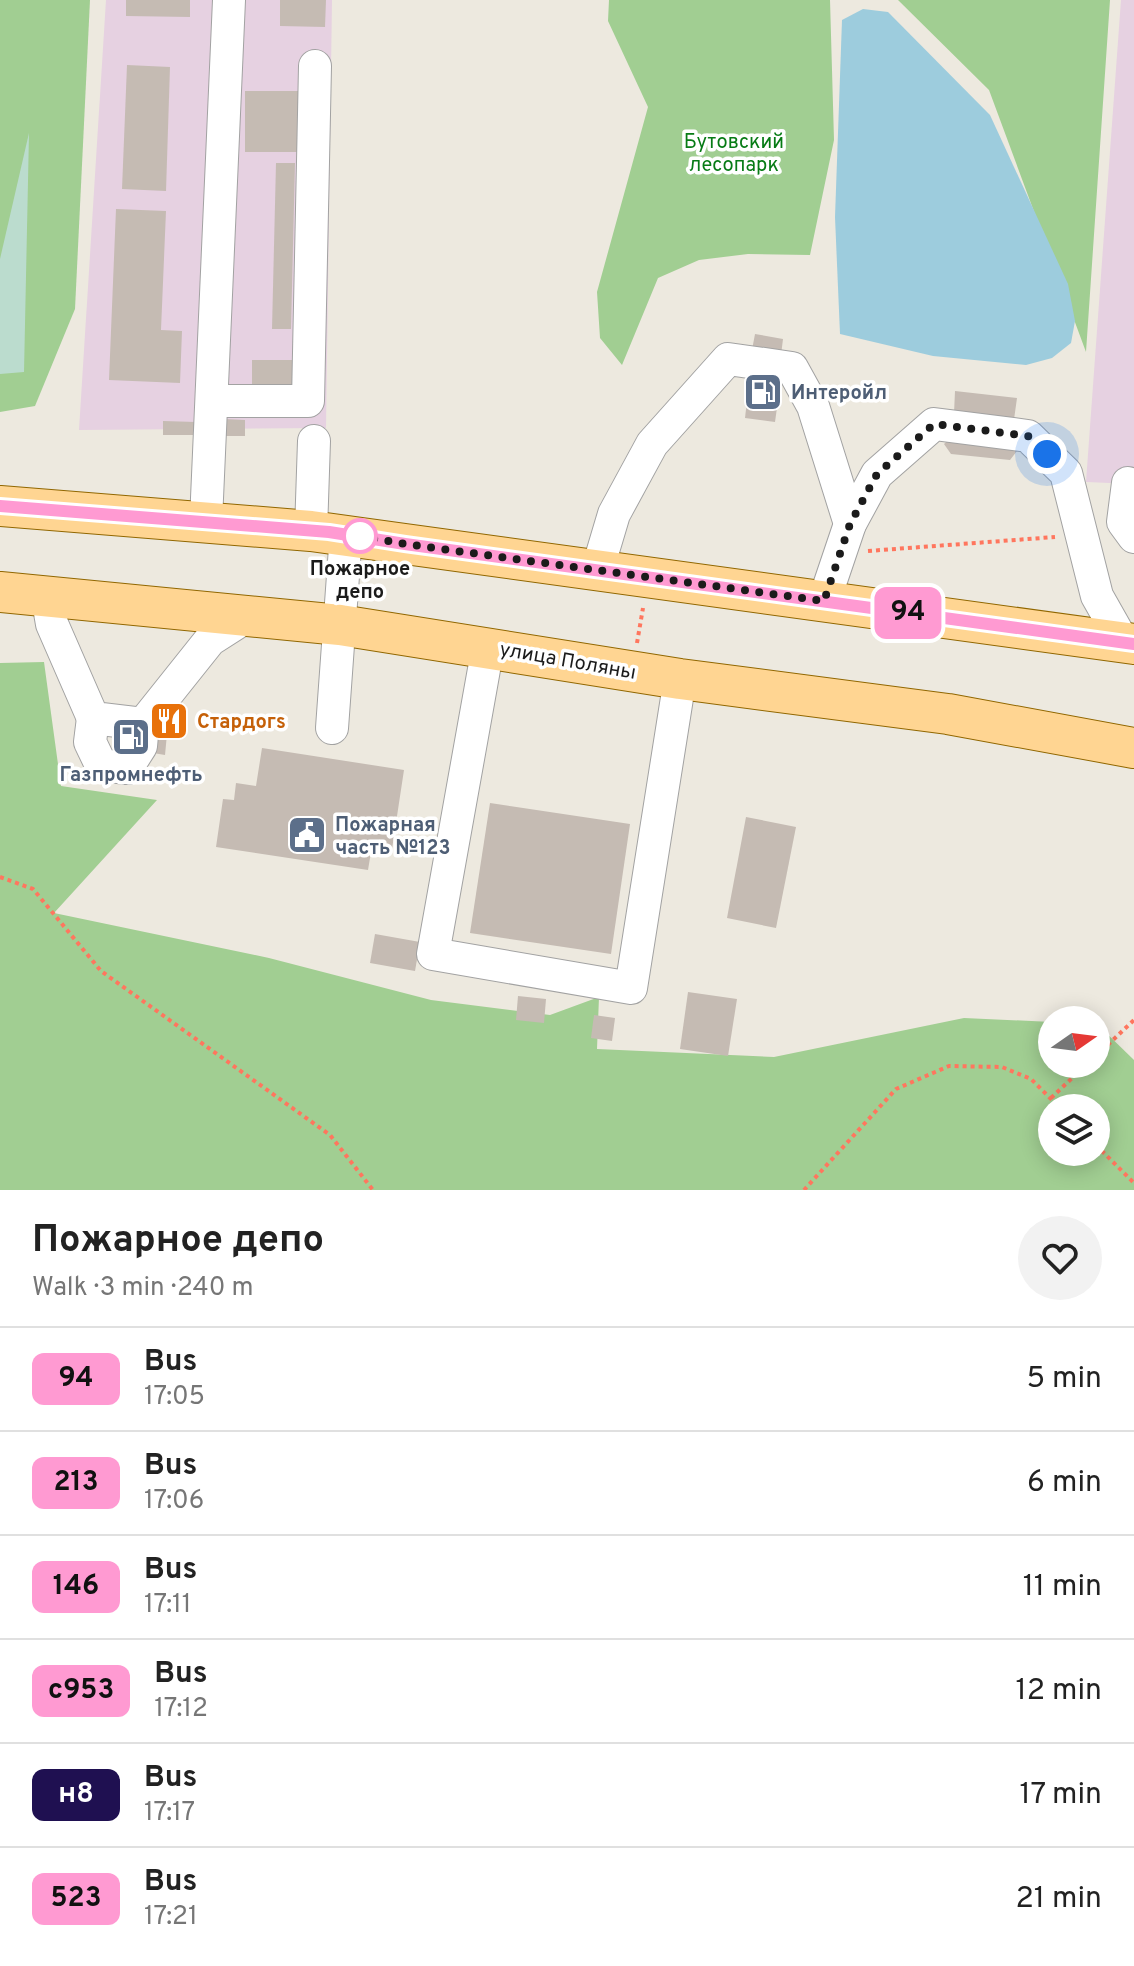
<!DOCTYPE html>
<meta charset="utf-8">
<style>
body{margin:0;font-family:Overpass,sans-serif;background:#f2f2f2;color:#222;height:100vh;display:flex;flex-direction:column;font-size:30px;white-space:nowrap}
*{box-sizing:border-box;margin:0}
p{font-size:26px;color:#767676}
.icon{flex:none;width:44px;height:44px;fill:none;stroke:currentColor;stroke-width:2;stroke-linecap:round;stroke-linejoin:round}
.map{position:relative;height:1190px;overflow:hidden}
.details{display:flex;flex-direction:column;background:#fff;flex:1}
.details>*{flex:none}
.badge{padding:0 16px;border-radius:12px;font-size:28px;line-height:52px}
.needle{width:52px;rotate:76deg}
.controls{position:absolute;left:1038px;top:1006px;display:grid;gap:16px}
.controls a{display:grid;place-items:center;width:72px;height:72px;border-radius:50%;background:#fff;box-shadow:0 4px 20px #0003;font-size:40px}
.you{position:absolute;width:40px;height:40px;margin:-20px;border:6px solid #fff;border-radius:50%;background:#1a73e8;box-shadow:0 0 0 12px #1a73e833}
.map>.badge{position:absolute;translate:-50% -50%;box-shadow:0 0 0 4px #fff}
.round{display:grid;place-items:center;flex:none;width:84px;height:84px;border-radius:42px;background:#f2f2f2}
.overview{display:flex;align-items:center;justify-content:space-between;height:136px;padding:0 32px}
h1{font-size:38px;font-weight:700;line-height:60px}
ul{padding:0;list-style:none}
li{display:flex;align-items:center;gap:24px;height:104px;padding:0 32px;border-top:2px solid #e0e0e0}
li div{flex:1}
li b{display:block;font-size:30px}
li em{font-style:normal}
li .badge{min-width:88px;font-weight:700;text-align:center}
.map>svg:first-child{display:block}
.industrial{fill:#e6d1e1}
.forest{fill:#a1ce92;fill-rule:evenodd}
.wetland{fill:#bbdcce}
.water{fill:#9dccdd}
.building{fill:#c5bbb3}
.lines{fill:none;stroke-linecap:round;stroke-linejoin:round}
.minor-casing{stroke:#a2a2a2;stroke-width:34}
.major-casing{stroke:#916700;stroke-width:42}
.path{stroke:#ff765e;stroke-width:4;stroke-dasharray:4 4;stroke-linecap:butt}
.minor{stroke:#fff;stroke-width:32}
.major{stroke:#ffd592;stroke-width:40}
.line-casing{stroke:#fff;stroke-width:18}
.line{stroke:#ff9ad2;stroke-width:12}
.walk{stroke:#1b1b1b;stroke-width:8;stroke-dasharray:0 14.4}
.stop-dot{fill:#fff;stroke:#ff9ad2;stroke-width:4}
.labels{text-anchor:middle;stroke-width:7;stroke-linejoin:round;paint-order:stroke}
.park-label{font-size:20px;fill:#077b15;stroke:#fff}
.service-label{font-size:20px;font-weight:bold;fill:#4e5e75;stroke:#fff;text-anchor:start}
.stop-label{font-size:20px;font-weight:bold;fill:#1b1b1b;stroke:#fff}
.street-label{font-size:20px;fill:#1b1b1b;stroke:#fff}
.food-label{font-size:20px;font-weight:bold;fill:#c56008;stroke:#fff;text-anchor:start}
</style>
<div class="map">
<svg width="1134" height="1190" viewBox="0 0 1134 1190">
<rect width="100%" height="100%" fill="#ede9df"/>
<!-- industrial -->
<g class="industrial">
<polygon points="106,0 332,0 326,428 79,430"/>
<polygon points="1121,0 1134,0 1134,484 1086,482"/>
</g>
<!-- forest -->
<g class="forest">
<polygon points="0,0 90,0 75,309 35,406 0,412"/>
<polygon points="609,0 830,0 834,140 810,255 748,254 699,260 658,278 622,365 600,338 597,292 648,107 608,21"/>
<polygon points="898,0 1110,0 1086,352 989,90"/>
<path d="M44 662 61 786 157 800 54 913 269 958 431 1000 550 1015 599 997 597 1049 774 1057 964 1018 1052 1022V1064H1096L1097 1024 1134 1060V1190H0V663ZM1052 1108H1096V1152H1052Z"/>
</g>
<!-- wetland -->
<polygon class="wetland" points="29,133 24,372 0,374 0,259"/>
<!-- water -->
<polygon class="water" points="863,9 888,12 990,115 1068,284 1075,321 1071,343 1052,358 1026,365 933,356 840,334 835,217 842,20"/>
<!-- building -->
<g class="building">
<polygon points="126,0 190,0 190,17 126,16"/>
<polygon points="280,0 326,0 325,27 280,26"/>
<polygon points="127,65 170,67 166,191 122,189"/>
<polygon points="245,91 300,91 301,152 245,152"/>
<polygon points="276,163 295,163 291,329 272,329"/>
<polygon points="116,209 166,211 161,330 182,331 180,383 109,380"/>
<polygon points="755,334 783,339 781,355 752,350"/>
<rect x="252" y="360" width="42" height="25"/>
<polygon points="750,375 781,379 775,422 745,418"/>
<polygon points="955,391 1017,398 1011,441 1017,451 1010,460 951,454 944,444 953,436"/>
<polygon points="224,419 245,420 245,436 224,436"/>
<polygon points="163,421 196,422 196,435 163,435"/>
<polygon points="172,715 176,719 166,728 162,723"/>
<polygon points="156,732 167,734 165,755 153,753"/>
<polygon points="262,748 404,770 392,849 372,846 368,870 216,847 223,799 234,800 236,783 256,786"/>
<polygon points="490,803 630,824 611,954 470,933"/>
<polygon points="746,817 796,827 776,928 727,918"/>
<polygon points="375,934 420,942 415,971 370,963"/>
<polygon points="688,992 737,999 728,1056 680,1049"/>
<polygon points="518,996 546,999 544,1023 516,1020"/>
<polygon points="594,1015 615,1018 612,1041 591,1038"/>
</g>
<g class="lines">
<!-- minor casing -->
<g class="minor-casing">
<g id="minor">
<polyline points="213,401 308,401 315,66"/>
<polyline points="1128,483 1123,522 1134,537"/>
<polyline points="206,521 229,0"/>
<polyline points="311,531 314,441"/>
<polyline points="597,571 614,514 652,444 728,359 792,368 813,406 850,524"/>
<polyline points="47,595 52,624 93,718 143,724 210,640 249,615"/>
<polyline points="824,601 850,524 877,474 934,424 1028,436 1066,473 1097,596 1123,642"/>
<polyline points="488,647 433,954 631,988 680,679"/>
<polyline points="93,718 90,742 101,765 127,768 141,746 143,724"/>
<polyline points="332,728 346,534"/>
</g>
</g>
<!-- major casing -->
<g class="major-casing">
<g id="major">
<polyline points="0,506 311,531 405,544 1134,644"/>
<polyline points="0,592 340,625 680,679 948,714 1134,748"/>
</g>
</g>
<!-- path -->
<g class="path">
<polyline points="868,551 1055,537"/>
<polyline points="637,643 643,608"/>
<polyline points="0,877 33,889 101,971 330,1135 373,1190"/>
<polyline points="1096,1056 1134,1020"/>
<polyline points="1051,1098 1087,1064"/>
<polyline points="1096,1145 1134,1183"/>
<polyline points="804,1190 896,1089 949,1066 1002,1067 1031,1079 1060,1108"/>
</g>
<!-- minor -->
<use href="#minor" class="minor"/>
<!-- major -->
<use href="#major" class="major"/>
</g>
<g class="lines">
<!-- line casing -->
<g class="line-casing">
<polyline id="line" points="0,506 329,532 405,544 1134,644"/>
</g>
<!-- line -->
<use href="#line" class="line"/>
<!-- walk -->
<polyline class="walk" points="360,536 405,544 824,601 850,524 877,474 934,424 1028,436 1047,454"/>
</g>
<!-- icons -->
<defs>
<g id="fuel-square" transform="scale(2)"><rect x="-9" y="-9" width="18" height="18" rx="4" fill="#5c6f8a" stroke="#fff"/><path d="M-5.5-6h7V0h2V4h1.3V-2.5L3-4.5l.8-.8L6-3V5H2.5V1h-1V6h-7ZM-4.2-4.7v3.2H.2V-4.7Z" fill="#fff"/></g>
<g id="restaurant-square" transform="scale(2)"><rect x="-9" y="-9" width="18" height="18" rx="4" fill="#e8710a" stroke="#fff"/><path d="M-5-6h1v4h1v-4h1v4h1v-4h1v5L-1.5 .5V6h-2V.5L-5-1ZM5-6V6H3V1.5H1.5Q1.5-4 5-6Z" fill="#fff"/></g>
<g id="civic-square" transform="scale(2)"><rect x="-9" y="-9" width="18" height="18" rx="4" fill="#5c6f8a" stroke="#fff"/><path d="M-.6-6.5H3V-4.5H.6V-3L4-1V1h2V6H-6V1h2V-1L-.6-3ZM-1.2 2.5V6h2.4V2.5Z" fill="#fff"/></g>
</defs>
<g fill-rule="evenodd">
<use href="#fuel-square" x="763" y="392"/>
<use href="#restaurant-square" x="169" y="721"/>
<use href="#fuel-square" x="131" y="737"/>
<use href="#civic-square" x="307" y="835"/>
</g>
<!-- markers -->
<circle class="stop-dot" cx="360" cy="536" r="16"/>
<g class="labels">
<!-- park labels -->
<g class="park-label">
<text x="734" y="148">Бутовский<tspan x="734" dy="23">лесопарк</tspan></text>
</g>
<!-- service labels -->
<g class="service-label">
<text x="791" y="399">Интеройл</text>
<text x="131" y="781" text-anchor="middle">Газпромнефть</text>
<text x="335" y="831">Пожарная<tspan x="335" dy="23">часть №123</tspan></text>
</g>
<!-- stop labels -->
<g class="stop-label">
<text x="360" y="575">Пожарное<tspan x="360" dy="23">депо</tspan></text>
</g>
<!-- street labels -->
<g class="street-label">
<text transform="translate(568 660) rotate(10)" y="7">улица Поляны</text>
</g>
<!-- food labels -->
<g class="food-label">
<text x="197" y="728">Стардогs</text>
</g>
</g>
</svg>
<div class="controls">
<a><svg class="needle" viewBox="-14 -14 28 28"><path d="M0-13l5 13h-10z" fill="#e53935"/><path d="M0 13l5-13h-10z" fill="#767676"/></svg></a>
<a><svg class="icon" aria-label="layers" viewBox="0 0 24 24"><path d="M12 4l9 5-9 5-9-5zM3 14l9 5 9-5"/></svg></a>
</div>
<div class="you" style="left:1047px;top:454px"></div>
<b class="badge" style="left:908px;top:613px;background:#ff9ad2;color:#111">94</b>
</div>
<section class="details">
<div class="overview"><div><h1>Пожарное депо</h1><p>Walk · 3 min · 240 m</p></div><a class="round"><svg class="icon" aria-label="heart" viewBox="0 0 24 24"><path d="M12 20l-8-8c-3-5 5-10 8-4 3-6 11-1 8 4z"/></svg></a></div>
<ul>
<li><span class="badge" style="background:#ff9ad2;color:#111">94</span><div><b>Bus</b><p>17:05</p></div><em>5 min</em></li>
<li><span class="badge" style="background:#ff9ad2;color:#111">213</span><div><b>Bus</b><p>17:06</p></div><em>6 min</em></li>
<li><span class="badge" style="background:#ff9ad2;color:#111">146</span><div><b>Bus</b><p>17:11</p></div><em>11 min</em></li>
<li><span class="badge" style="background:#ff9ad2;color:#111">с953</span><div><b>Bus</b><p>17:12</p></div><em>12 min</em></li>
<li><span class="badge" style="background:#1f1051;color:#fff">н8</span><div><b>Bus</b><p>17:17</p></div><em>17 min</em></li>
<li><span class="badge" style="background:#ff9ad2;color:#111">523</span><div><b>Bus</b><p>17:21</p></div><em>21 min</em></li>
</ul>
</section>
